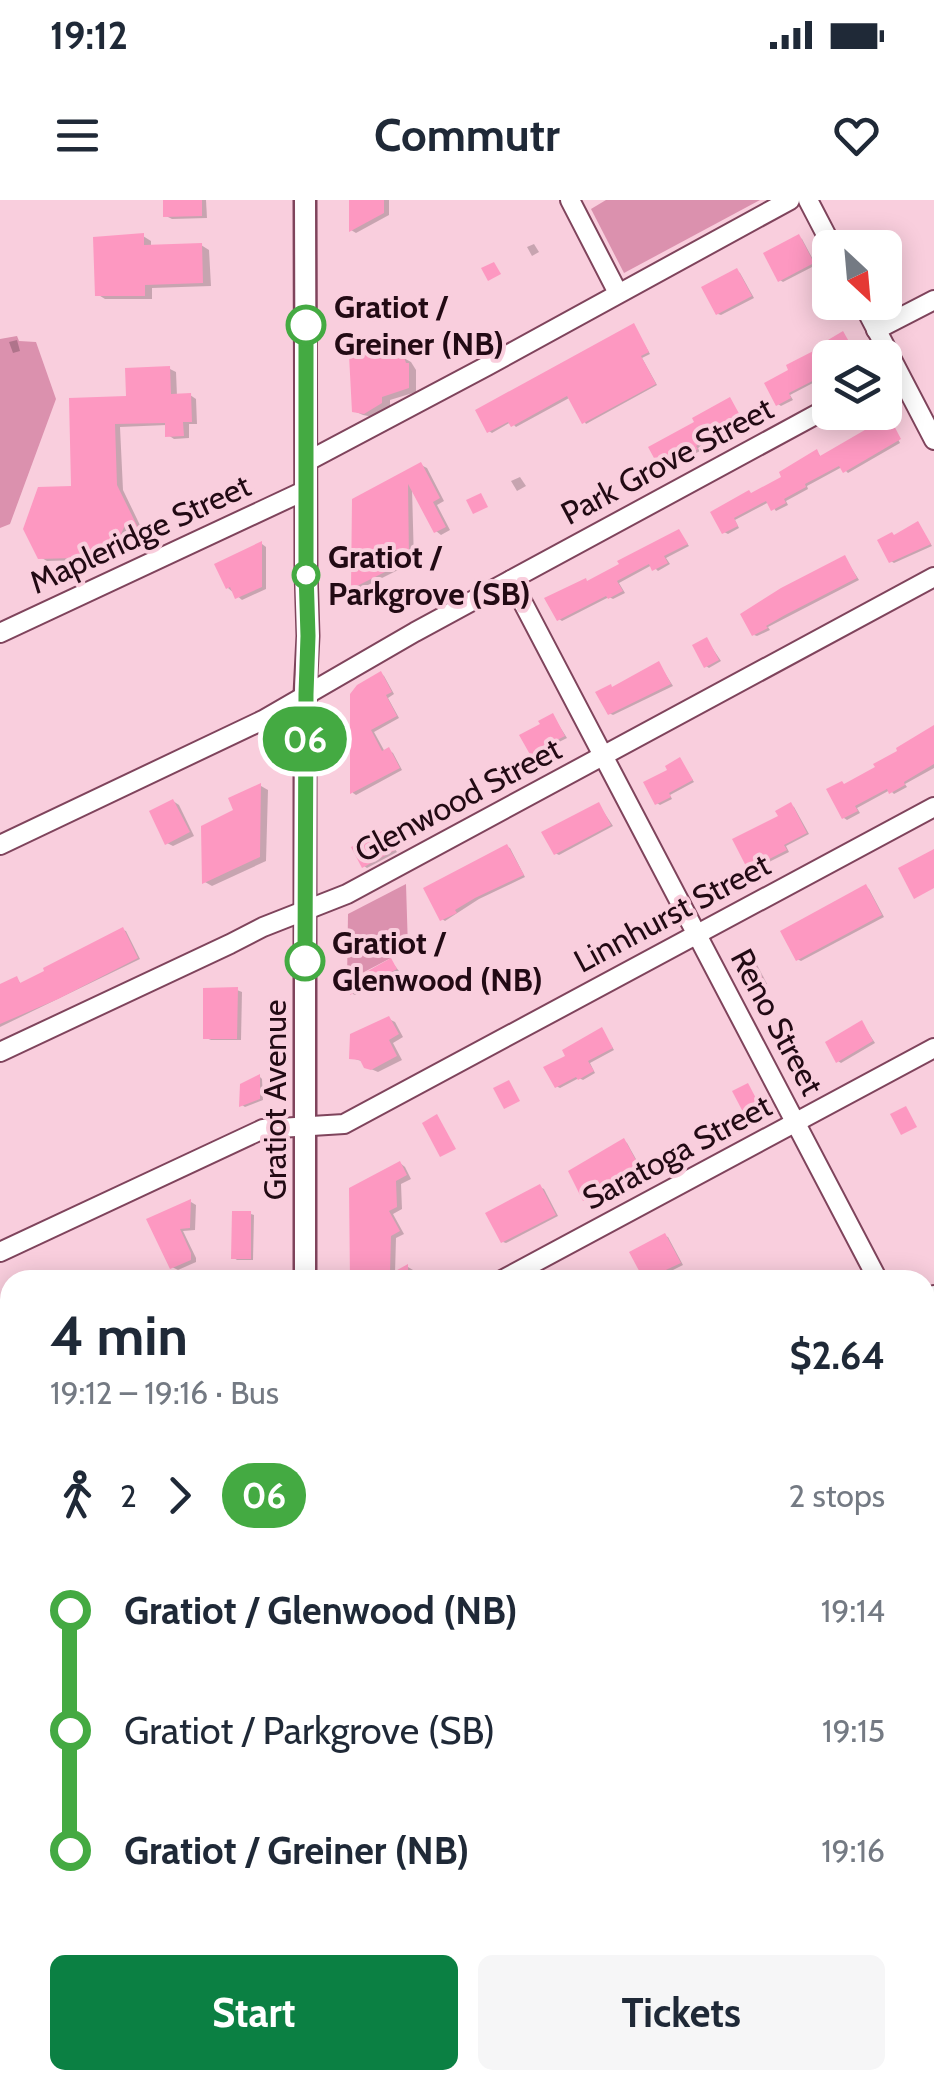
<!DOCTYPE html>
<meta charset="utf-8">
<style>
body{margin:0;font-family:Cabin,sans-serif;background:#f6f6f7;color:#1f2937;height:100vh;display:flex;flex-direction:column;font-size:38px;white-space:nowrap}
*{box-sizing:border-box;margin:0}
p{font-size:32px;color:#747a83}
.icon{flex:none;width:55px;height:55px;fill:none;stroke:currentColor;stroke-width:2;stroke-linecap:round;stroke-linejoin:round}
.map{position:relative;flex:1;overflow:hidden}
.panel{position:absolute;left:0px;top:1070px;width:935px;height:820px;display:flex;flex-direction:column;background:#fff;border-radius:30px 30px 0 0;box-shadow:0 5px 25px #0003}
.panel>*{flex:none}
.badge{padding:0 20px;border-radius:32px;font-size:35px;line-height:65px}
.needle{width:65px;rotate:154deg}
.fabs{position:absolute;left:812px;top:30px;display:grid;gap:20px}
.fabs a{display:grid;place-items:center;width:90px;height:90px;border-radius:15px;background:#fff;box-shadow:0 5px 25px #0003;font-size:50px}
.map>.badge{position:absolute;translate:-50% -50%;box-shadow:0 0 0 5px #fff}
.legs{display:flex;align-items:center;gap:15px;height:110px;padding:0 50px;font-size:32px}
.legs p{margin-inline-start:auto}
.headline{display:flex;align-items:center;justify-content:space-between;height:170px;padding:0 50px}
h1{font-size:55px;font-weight:700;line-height:75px}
.primary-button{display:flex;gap:20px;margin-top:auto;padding:20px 50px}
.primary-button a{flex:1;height:115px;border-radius:15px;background:#0b8043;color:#fff;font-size:40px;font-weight:700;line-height:115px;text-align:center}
.primary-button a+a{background:#f6f6f7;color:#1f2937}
ul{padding:0 50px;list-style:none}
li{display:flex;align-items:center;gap:35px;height:120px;font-size:38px}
li i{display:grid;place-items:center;width:15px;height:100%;margin:0 12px;background:currentColor}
li i::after{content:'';width:25px;height:25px;margin:-12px;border:8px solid;border-radius:50%;background:#fff}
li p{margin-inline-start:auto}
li:first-child i{background:linear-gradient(#0000 50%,currentColor 0)}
li:last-child i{background:linear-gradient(currentColor 50%,#0000 0)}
.status{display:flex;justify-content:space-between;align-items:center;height:70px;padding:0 50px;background:#fff;direction:ltr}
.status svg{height:28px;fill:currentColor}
header{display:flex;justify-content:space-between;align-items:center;height:130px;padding:0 50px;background:#fff;font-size:45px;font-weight:700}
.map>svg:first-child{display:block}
.green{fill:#db91ae}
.shadow{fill:#0003}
.building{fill:#fd98c1}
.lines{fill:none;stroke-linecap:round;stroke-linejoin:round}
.minor-casing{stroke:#7f445c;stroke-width:22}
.major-casing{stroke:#7f445c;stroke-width:25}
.minor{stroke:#fff;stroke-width:18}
.major{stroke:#fff;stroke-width:20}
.line-1-casing{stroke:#fff;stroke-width:22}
.line-1{stroke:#44aa42;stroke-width:15}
.stop-1-dot{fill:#fff;stroke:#44aa42;stroke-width:5}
.labels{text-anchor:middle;stroke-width:8;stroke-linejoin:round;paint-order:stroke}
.stop-label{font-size:32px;font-weight:bold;fill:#220a14;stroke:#f9cedd;text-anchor:start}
.street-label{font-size:32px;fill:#220a14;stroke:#f9cedd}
</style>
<div class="status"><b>19:12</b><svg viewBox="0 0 49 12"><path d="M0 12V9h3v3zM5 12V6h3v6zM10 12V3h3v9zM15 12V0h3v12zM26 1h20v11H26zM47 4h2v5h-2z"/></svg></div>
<header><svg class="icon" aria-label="menu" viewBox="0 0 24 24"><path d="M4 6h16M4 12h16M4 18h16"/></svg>Commutr<svg class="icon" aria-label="heart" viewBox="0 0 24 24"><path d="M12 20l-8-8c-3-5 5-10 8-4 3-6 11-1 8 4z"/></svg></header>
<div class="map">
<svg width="934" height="1890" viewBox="0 0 934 1890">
<rect width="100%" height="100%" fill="#f9cedd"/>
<!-- green -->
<g class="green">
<polygon points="606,0 760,0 624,73 591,9"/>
<polygon points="17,136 19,141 36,142 56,199 10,324 0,328 0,139"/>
<polygon points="406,684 408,749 347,781 348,714"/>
<polygon points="10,1875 10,1880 84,1880 88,1890 0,1890 0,1880"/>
<polygon points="755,1880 857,1880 861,1890 760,1890"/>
</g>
<!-- shadow -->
<g class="shadow">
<polygon points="165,0 206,0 207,18 172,19 166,16"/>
<polygon points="351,0 389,0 389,15 356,33 351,30"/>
<polygon points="143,36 151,41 151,47 201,45 209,50 211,86 152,88 152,99 105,99 97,94"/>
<polygon points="799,37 802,39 816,65 783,82 780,80"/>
<polygon points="534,44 539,52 532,56 527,47"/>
<polygon points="737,71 740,73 754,98 721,115 718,114"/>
<polygon points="634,126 650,154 642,158 657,185 586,224 571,197 516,227 511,222 492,233 489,231"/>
<polygon points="843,134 857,156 830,158 830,174 790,195 793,200 781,206 778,204"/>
<polygon points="17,140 20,151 13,153 9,142"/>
<polygon points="382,147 390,152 391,158 402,157 411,162 416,170 416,192 390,200 390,207 373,217 363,215 354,211"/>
<polygon points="170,169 176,172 177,196 190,195 196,199 197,224 189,224 189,238 174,239 168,235 167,225 120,227 123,290 152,350 146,352 140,349 130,329 117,359 47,361 40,357 74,288 129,198"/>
<polygon points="730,200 743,221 698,248 700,251 665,269 662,268 697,223"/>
<polygon points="888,220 900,243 848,273 842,267 807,286 808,289 786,301 788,305 776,311 769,302 735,320 739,328 728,334 724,332 714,313 784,278 817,252 822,258"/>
<polygon points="421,265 427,268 444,301 437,305 450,330 441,335 436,331 412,288 414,362 358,390 354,388 354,301"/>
<polygon points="520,277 526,286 517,291 511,281"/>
<polygon points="918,324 932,346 894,363 891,361 896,336"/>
<polygon points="679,332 689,346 666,358 670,364 658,371 652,365 619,383 625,393 613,399 609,397 562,421 559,419 589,383"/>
<polygon points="262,344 266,347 266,389 242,400 228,388"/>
<polygon points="845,358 859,380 768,427 770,430 757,436 754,435"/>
<polygon points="707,440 721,461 709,468 706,466"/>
<polygon points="659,464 673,486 613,515 609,513 613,489"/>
<polygon points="381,474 384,476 394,494 388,498 399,518 374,532 385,552 389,550 393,553 402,570 356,595 353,593 353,495"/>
<polygon points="553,516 567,538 547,548 549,551 537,558 534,556"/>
<polygon points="934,529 934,568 905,584 907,587 894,594 890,590 857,608 860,613 847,620 844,618 846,585 879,568"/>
<polygon points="680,560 694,582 670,595 672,599 660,605 657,603 671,571"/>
<polygon points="261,586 268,590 266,661 212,686 205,682 237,611"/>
<polygon points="173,601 179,605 194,636 173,646 167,643"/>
<polygon points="599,605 613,626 559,655 555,653"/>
<polygon points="791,605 794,607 809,634 786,646 789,652 753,670 750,668"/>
<polygon points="384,633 397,652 367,668 364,666"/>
<polygon points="507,647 510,648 525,677 479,699 445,721 442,719"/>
<polygon points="866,687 869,689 884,717 801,761 797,759"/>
<polygon points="123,730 126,731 140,759 0,827 0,788 17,779 22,785"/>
<polygon points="749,755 753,757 767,784 754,791 751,789"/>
<polygon points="391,761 399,771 355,795 353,794 352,782"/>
<polygon points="237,790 242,792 241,840 211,840 206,838"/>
<polygon points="389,819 395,822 403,837 393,843 402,860 378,872 366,867 364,862 352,858"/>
<polygon points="862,823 875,843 841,863 838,861"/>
<polygon points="602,830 614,850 590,863 595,873 583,880 579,878 560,888 556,886 568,857"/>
<polygon points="801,858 814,878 802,884 799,882"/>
<polygon points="260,877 262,879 263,900 245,907 242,905"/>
<polygon points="624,941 627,943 642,970 588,1001 585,999"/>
<polygon points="400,963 405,967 411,979 401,984 402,1009 393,1014 404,1034 396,1038 395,1074 408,1067 413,1070 413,1080 352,1080"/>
<polygon points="540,987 544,989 558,1016 506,1043 503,1042"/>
<polygon points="191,1002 196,1005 195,1030 183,1031 196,1058 196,1062 178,1070 172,1067 150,1020"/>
<polygon points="251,1014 254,1015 253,1060 237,1060 234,1058"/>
<polygon points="665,1036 668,1037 683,1065 653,1080 647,1080 633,1053"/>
<polygon points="931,1236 934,1249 925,1253 925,1239"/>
<polygon points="934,1394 934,1420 925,1425 925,1399"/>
<polygon points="925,1559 933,1574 925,1579"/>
<polygon points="925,1854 929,1855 934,1867 934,1890 914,1890 910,1880 925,1880"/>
<polygon points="574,1880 715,1880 720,1890 574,1890"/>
</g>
<!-- building -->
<g class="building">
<polygon points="163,0 202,0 202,16 163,17"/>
<polygon points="349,0 384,0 384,13 349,32"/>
<polygon points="144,33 144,45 202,43 203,83 145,85 145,96 95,96 93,37"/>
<polygon points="799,34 814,63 778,82 763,53"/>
<polygon points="494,62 501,74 488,81 481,68"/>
<polygon points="737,68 752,96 716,115 701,87"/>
<polygon points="634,123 649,152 641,156 656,184 582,224 567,196 511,227 508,222 487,233 475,210"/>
<polygon points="843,131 856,154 849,158 830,158 830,172 789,193 791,198 776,206 764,183 788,170 786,165 829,143 828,140"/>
<polygon points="366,145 382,145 384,155 403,154 406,163 409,163 409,188 382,197 382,203 364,214 352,212 349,155"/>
<polygon points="170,166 171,194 191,193 192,222 183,222 184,236 165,237 165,223 115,224 117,285 147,346 138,351 125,325 111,357 38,359 23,329 38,287 71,286 69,198 126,196 125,168"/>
<polygon points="730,197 742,219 696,246 698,249 660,269 648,247 694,222 692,218"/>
<polygon points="889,216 901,239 843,273 839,266 805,284 806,287 784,299 786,303 771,311 766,301 734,318 738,326 722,334 710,312 749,290 751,293 781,277 779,272 817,249 820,256"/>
<polygon points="421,262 440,298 433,302 446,327 434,333 408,284 409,360 351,389 352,299"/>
<polygon points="481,293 488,307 473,314 466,300"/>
<polygon points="918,321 931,344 889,363 877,340 892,332 894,335"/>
<polygon points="679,329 688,344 664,356 668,363 652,371 649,364 617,381 623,391 608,399 606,396 557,421 544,398 586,378 587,381 619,364 617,361"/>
<polygon points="262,341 262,387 235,399 230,387 226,389 214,364"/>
<polygon points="845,355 857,378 785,415 766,426 768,428 752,436 740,414 781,388"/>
<polygon points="707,437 719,460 704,468 692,445"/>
<polygon points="659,461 671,484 608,515 595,492 611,484 612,487"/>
<polygon points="381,471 392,492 386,495 397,516 371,530 382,551 389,547 400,568 350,594 350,494 357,485"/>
<polygon points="553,513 565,536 545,546 547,550 532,558 519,535 540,524 538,521"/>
<polygon points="934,525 934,564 904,582 905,585 889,594 887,589 855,606 858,611 842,619 826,589 842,581 844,584 875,567 873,564 897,551 896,548"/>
<polygon points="680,557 693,580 669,593 671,597 655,605 643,582 667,570 665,566"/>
<polygon points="261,583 260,657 202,684 201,626 233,610 228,598"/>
<polygon points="173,599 190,632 165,645 149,611"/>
<polygon points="599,602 611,625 554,655 541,632"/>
<polygon points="791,602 807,633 784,645 787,650 748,670 732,639 778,616 775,611"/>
<polygon points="384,630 395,650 362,668 351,647"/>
<polygon points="507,644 524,675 475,698 455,710 457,713 440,721 423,688"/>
<polygon points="934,649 934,688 914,699 898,668"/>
<polygon points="866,684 882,715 796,761 780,731"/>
<polygon points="123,727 138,758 58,799 0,824 0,784 17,776 20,783 44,771 43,768"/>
<polygon points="749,752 765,783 749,791 733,760"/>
<polygon points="391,758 397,769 350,795 350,781"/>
<polygon points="238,787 237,839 203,839 203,788"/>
<polygon points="389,816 399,834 389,840 397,856 371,870 364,868 360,860 349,859 350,834"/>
<polygon points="862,820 873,841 836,863 825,842"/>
<polygon points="602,827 613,848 588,861 594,871 578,880 576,877 555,888 543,867 565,856 562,850"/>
<polygon points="801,855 812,876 797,884 786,863"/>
<polygon points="260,874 260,899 239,907 240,884"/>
<polygon points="509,880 520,901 504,909 493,888"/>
<polygon points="748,883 759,904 743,912 732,891"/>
<polygon points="906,906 917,927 901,935 890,914"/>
<polygon points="437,914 456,949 440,957 422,923"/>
<polygon points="624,938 640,968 583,1001 568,971"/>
<polygon points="400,961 407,975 396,981 397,1007 389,1011 400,1031 391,1036 390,1074 408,1064 408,1080 350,1080 349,988"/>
<polygon points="540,984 556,1015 501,1043 485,1013"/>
<polygon points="191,999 190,1028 180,1029 191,1053 191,1060 170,1069 146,1019"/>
<polygon points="232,1011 251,1011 251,1059 231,1059"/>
<polygon points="665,1033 681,1063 644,1080 629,1052"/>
<polygon points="934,1875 934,1890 901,1890 925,1880"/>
</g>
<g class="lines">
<!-- minor casing -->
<g class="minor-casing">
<g id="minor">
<polyline points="570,0 618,93"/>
<polyline points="808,0 833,48"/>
<polyline points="862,102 934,240"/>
<polyline points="876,130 934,100"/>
<polyline points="306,262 487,166 790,0"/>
<polyline points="511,380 878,1080"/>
<polyline points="0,433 306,290"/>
<polyline points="0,645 263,520 415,432 830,207"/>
<polyline points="0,852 230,744 263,727 347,694 934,377"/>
<polyline points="0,1052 263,929 344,924 934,607"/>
<polyline points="502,1080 934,848"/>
<polyline points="925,1099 934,1095"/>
<polyline points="925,1172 934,1190"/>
<polyline points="0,1254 10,1250"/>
<polyline points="925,1353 934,1348"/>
<polyline points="0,1467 10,1486"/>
<polyline points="925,1596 934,1592"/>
<polyline points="0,1660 10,1655"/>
<polyline points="0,1862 10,1857"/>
<polyline points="870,1880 874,1890"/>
<polyline points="367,1890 386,1880"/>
</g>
</g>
<!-- major casing -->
<g class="major-casing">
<g id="major">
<polyline points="305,1080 305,494 308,436 306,371 305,0"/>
<polyline points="305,1890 305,1880"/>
</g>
</g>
<!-- minor -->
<use href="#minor" class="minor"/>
<!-- major -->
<use href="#major" class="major"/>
</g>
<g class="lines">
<!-- line-1 casing -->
<g class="line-1-casing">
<polyline id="line-1" points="305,761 306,494 308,436 306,372 306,125"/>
</g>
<!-- line-1 -->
<use href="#line-1" class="line-1"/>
</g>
<!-- markers -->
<g class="stop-1-dot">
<circle cx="306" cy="125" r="18"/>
<circle cx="306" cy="375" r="12"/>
<circle cx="305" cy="761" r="18"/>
</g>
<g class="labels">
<!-- stop labels -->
<g class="stop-label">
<text x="334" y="118">Gratiot /<tspan x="334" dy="37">Greiner (NB)</tspan></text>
<text x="328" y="368">Gratiot /<tspan x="328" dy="37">Parkgrove (SB)</tspan></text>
<text x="332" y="754">Gratiot /<tspan x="332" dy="37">Glenwood (NB)</tspan></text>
</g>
<!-- street labels -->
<g class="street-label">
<text transform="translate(667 261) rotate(-28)" y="11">Park Grove Street</text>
<text transform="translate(140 334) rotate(-25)" y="11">Mapleridge Street</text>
<text transform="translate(458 600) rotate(-28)" y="11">Glenwood Street</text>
<text transform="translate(672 713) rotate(-28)" y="11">Linnhurst Street</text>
<text transform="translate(777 822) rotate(62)" y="11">Reno Street</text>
<text transform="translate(275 900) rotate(-90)" y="11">Gratiot Avenue</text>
<text transform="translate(677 952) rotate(-28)" y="11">Saratoga Street</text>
</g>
</g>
</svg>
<div class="fabs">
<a><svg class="needle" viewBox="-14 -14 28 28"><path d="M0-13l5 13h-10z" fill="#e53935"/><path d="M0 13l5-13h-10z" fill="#747a83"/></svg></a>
<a><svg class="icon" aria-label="layers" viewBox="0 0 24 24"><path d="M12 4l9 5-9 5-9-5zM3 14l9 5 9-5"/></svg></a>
</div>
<b class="badge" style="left:305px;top:539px;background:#44aa42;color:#fff">06</b>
<section class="panel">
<div class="headline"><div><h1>4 min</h1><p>19:12 – 19:16 · Bus</p></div><b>$2.64</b></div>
<div class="legs"><svg class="icon" aria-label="walk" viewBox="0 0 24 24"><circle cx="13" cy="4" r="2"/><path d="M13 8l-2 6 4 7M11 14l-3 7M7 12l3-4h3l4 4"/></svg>2<svg class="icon" aria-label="forward" viewBox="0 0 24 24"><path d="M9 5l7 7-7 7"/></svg><b class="badge" style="background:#44aa42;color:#fff">06</b><p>2 stops</p></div>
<ul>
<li><i style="color:#44aa42"></i><b>Gratiot / Glenwood (NB)</b><p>19:14</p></li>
<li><i style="color:#44aa42"></i><span>Gratiot / Parkgrove (SB)</span><p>19:15</p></li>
<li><i style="color:#44aa42"></i><b>Gratiot / Greiner (NB)</b><p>19:16</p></li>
</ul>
<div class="primary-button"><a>Start</a><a>Tickets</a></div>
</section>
</div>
